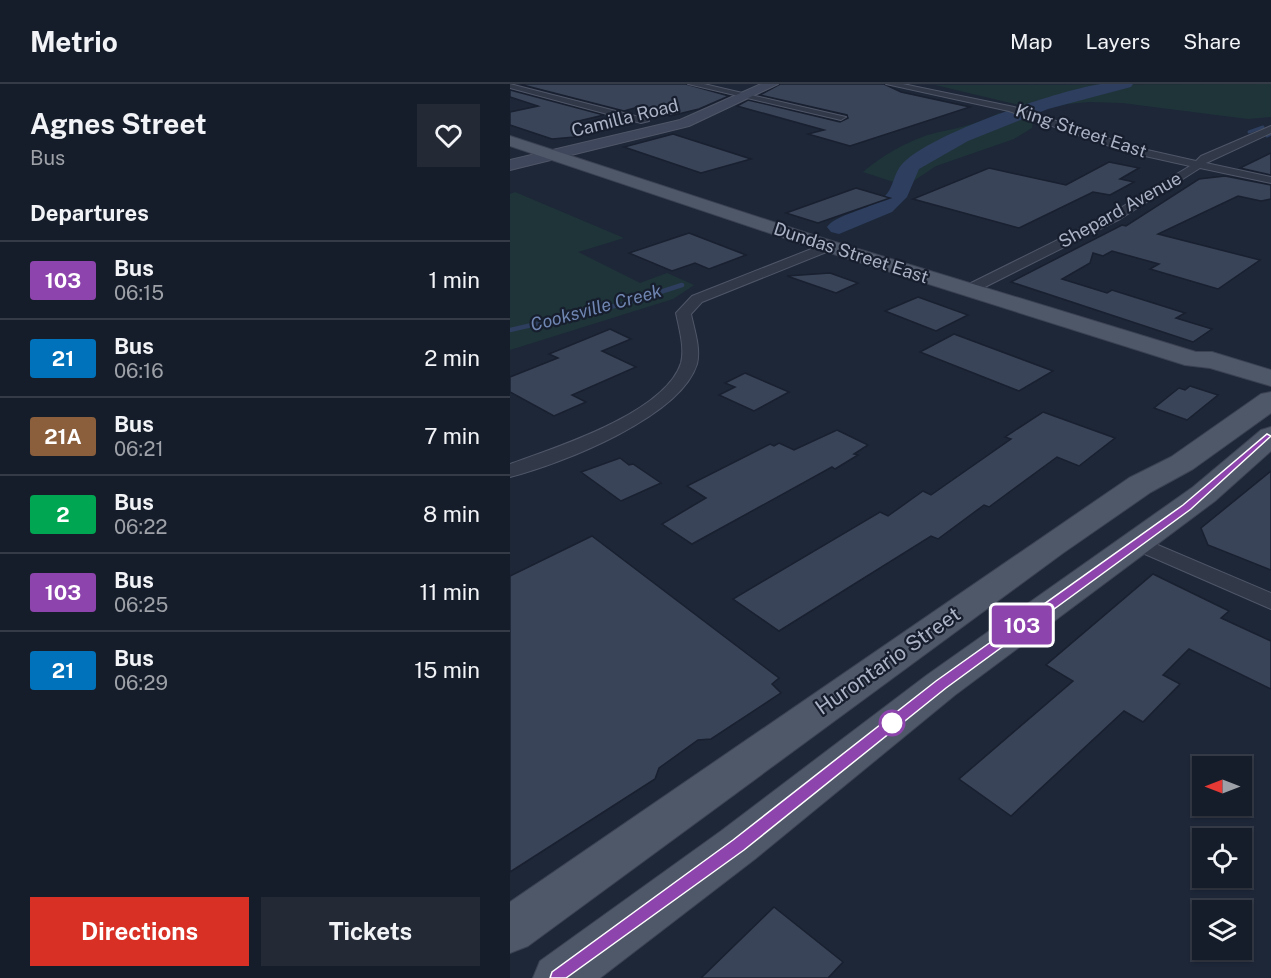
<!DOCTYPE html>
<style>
body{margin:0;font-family:"Public Sans",sans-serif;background:#232a36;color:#f1f3f6;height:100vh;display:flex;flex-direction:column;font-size:22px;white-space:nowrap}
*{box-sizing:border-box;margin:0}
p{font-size:20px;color:#9ea2a8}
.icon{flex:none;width:33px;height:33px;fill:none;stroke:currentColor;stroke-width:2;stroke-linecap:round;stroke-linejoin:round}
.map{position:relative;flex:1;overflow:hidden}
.sheet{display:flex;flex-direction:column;background:#161d2a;width:510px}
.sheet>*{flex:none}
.badge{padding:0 12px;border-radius:4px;font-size:21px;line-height:39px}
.needle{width:39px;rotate:270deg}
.buttons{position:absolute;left:682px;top:672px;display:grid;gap:12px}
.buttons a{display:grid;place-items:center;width:60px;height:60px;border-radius:0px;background:#161d2a;box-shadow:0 2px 4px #0004,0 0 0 2px #353b47;font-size:30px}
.map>.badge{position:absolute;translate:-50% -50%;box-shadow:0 0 0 3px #fff}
h2{padding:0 30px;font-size:22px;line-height:54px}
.round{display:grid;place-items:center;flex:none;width:63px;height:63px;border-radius:0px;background:#232a36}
.overview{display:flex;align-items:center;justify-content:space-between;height:102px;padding:0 30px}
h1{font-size:28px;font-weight:700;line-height:45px}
.primary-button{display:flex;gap:12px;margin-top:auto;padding:12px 30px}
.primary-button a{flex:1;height:69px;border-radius:0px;background:#d93025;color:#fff;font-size:24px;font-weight:700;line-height:69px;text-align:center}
.primary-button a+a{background:#232a36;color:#f1f3f6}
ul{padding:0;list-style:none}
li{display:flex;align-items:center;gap:18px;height:78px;padding:0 30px;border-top:2px solid #353b47}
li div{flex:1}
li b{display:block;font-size:22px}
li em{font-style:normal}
li .badge{min-width:66px;font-weight:700;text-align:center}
header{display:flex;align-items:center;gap:36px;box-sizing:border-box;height:84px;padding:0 30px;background:#161d2a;border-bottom:2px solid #353b47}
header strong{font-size:28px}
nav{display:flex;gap:33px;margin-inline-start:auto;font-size:21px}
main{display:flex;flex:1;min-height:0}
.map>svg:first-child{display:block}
.green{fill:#1f3439}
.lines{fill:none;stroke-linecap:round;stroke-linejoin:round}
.stream-far1{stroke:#2d3e5f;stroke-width:3}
.stream{stroke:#2d3e5f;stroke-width:4.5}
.river{fill:#2d3e5f;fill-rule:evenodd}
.building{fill:#394459;stroke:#19202f;stroke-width:1.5}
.street-casing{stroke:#4f5667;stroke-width:2}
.secondary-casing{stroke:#4f5667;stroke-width:2}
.primary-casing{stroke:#3b4252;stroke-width:2}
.street{fill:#313949;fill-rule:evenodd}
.secondary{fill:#3f475c;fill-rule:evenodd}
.primary{fill:#4f5869;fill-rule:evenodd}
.line{fill:#8e44ad;stroke:#fff;stroke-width:1.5}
.stop-dot{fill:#fff;stroke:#8e44ad;stroke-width:3}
.labels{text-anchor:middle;stroke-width:4.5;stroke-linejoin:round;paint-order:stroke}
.far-street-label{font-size:18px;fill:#abb3c6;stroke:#171e2d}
.far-water-label{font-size:18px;font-style:italic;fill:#7086b2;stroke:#171e2d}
.street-label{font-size:21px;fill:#abb3c6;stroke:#171e2d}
</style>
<header>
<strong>Metrio</strong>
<nav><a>Map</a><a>Layers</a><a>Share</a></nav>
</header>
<main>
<section class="sheet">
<div class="overview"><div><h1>Agnes Street</h1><p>Bus</p></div><a class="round"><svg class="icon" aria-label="heart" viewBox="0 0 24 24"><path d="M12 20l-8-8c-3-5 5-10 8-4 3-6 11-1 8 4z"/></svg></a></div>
<h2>Departures</h2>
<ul>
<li><span class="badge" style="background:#8e44ad;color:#fff">103</span><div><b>Bus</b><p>06:15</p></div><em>1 min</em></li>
<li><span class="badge" style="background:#0072bc;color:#fff">21</span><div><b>Bus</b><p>06:16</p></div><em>2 min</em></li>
<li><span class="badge" style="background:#8b5e3c;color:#fff">21A</span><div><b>Bus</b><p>06:21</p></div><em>7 min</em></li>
<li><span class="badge" style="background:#00a651;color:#fff">2</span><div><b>Bus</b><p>06:22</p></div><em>8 min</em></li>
<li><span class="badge" style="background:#8e44ad;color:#fff">103</span><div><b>Bus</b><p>06:25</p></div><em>11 min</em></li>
<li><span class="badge" style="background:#0072bc;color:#fff">21</span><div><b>Bus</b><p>06:29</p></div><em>15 min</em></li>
</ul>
<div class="primary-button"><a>Directions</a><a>Tickets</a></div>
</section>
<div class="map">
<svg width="761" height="894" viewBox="0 0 761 894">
<rect width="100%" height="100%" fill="#1d2738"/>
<!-- green -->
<g class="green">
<polygon points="761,0 761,33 738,35 612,19 579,18 548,21 530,26 425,1"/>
<path d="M489 29 523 38 522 44 504 55 426 82 396 102 353 88C370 73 396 58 418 51 443 44 466 42 489 29Z"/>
<polygon points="5,108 114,154 68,168 130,199 157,189 184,201 163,215 0,266 0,110"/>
</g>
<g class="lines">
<!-- stream-far1 -->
<g class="stream-far1">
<polyline points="739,48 753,43"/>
<polyline points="757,52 761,50"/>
</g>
<!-- stream -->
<polyline class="stream" points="0,246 113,220 172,201"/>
<!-- river -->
<path class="river" d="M623 0 621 3 538 25 458 57 409 85 397 113 382 128 329 150 321 148 317 143C326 130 359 126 373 114 384 105 383 89 393 79 422 49 549 6 591 0 601 0 613 0 623 0Z"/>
</g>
<!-- building -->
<g class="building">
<polygon points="9,0 176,0 219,12 189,25 160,32 128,23 114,27"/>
<polygon points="270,0 374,0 391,8 460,23 340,62 298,50 314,46 227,22 238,16 330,38 338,34 337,31 250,11"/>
<polygon points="0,6 94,31 68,37 65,53 42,55 0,41 0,28 28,22 0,13"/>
<polygon points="163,50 241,75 191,89 114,63"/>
<polygon points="761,69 761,91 730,84"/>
<polygon points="599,78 629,84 610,95 624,98 600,111 583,108 509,144 403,115 479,84 556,101"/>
<polygon points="715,92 761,101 761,115 751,117 728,112 648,150 750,176 708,205 640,185 649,180 602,167 593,172 583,169 580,179 552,195 597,209 602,206 675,229 666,234 702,245 683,258 501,198 612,141 616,142 689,95"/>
<polygon points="346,104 380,114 308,139 276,129"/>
<polygon points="179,149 236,171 199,185 185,179 162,187 119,169"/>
<polygon points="320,189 348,199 326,209 277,192"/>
<polygon points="408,213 458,231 426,247 375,227"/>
<polygon points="100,245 121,255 92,267 126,283 62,311 76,318 44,332 0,308 0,293 48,274 39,270"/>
<polygon points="444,250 543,287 509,307 410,268"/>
<polygon points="235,289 279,308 244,327 209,311 225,303 215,299"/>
<polygon points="680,302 708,311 677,336 644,324 669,304 675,306"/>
<polygon points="533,328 605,354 569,382 547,373 479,423 474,421 428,455 421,452 269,547 223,515 370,428 378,432 413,407 421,411 501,355 495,353"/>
<polygon points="327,346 358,361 344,370 348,371 325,385 322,383 182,460 152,440 196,414 177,402 260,360 264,362 269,359 284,366"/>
<polygon points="110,374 119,381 123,380 151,399 111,417 71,388"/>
<polygon points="761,387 761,486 698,461 691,444"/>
<polygon points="82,452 269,594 262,600 271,609 201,655 188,656 149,684 145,695 0,788 0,492"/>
<polygon points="643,490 719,527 711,534 761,557 761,605 679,565 653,591 670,600 633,638 614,627 501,732 449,695 563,597 536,581"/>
<polygon points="264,823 333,878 318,894 191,894"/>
</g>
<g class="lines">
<!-- street casing -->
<g class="street-casing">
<g id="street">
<polygon points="0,0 137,35 139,37 131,39 0,4"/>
<polygon points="178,0 194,0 336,33 331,36"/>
<polygon points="376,0 393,0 504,23 624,63 686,77 691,72 761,42 761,49 696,79 761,93 761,99 690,84 610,135 463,209 453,209 453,203 602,129 680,82 617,68 499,27"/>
<path d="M319 158 324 159V165L192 218 181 230C184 245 191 264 187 280 171 333 51 380 0 393V380C45 364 155 329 171 279 175 264 169 244 166 229L182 212Z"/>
<polygon points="629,453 761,509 761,525 621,464 618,459 621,454"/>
</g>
</g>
<!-- secondary casing -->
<g class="secondary-casing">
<polygon id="secondary" points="251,0 268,0 179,42 0,86 0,76 170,36"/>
</g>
<!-- primary casing -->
<g class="primary-casing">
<g id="primary">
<polygon points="0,52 309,153 686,268 702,268 761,286 761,302 700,284 675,281 295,161 0,62"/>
<polygon points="761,308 761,329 683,385 641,408 553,469 18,862 0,869 0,818 619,394 661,373 751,310"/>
<polygon points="761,343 761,367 705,417 445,611 245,775 90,894 23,894 30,877 211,747 417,591 683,403 751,346"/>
</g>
</g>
<!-- street -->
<use href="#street" class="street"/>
<!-- secondary -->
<use href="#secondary" class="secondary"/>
<!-- primary -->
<use href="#primary" class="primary"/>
</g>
<!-- line -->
<polygon class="line" points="757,350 761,352 681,425 436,604 234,766 56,894 40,894 42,888 223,756 426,597 673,421"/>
<!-- markers -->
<circle class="stop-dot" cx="382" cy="639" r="12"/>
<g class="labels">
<!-- far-street labels -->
<g class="far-street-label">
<text transform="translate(115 34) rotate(-14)" y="6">Camilla Road</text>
<text transform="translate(571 47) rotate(18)" y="6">King Street East</text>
<text transform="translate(610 126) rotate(-29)" y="6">Shepard Avenue</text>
<text transform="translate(341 169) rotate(18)" y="6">Dundas Street East</text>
</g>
<!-- far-water labels -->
<g class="far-water-label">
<text transform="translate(86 224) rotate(-15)" y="6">Cooksville Creek</text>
</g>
<!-- street labels -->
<g class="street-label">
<text transform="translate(378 577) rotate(-35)" y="7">Hurontario Street</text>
</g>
</g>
</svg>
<div class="buttons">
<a><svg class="needle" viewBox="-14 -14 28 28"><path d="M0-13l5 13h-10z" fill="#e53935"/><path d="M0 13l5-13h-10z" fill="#9ea2a8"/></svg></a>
<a><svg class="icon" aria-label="locate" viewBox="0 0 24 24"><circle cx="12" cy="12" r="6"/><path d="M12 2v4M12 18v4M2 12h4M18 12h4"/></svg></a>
<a><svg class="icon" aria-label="layers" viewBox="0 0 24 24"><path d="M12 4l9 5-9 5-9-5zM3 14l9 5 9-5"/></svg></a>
</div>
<b class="badge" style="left:512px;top:541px;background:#8e44ad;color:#fff">103</b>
</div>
</main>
